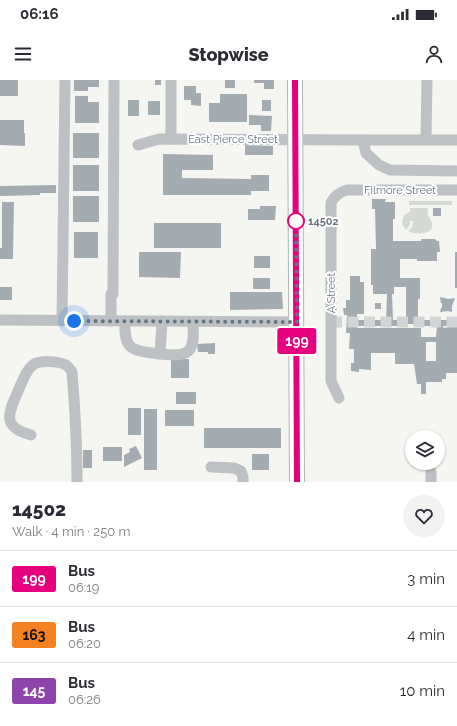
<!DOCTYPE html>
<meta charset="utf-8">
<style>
body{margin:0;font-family:Raleway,sans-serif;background:#f2f2f3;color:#2b2b33;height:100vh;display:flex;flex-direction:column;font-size:15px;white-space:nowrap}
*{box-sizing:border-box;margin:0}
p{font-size:13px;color:#7c7c81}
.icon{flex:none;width:22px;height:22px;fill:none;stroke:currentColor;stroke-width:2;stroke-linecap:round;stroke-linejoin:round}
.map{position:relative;height:402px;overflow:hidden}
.side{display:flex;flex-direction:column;background:#fff;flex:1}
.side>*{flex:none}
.badge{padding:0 8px;border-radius:3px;font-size:14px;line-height:26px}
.controls{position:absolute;left:405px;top:350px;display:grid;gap:8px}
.controls a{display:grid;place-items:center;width:40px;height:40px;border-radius:50%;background:#fff;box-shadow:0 1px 3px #0004;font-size:20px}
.you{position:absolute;width:20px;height:20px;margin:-10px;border:3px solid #fff;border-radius:50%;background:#1a73e8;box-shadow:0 0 0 6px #1a73e833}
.map>.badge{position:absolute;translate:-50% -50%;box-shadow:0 0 0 2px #fff}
.round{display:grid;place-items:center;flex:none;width:42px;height:42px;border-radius:21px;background:#f2f2f3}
.summary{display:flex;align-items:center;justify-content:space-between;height:68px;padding:0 12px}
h1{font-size:19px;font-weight:800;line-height:30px}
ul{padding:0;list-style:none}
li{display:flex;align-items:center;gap:12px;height:56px;padding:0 12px;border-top:1px solid #e1e1e2}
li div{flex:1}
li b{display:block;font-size:15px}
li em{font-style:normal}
li .badge{min-width:44px;font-weight:700;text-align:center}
.status{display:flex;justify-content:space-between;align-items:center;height:28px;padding:0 20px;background:#fff;direction:ltr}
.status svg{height:11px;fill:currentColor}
header{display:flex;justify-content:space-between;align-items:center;height:52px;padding:0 12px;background:#fff;font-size:18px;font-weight:800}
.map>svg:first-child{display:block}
.green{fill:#d4dad2}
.building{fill:#a5acb1;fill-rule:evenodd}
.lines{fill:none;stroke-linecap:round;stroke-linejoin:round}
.minor-tunnel{stroke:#d2d5d6;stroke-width:11;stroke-dasharray:11 5.5;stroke-linecap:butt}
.major-casing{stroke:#b0b5b8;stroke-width:16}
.minor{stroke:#bdc1c4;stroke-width:11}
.major{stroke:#fff;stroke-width:14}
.line-casing{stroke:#fff;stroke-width:9}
.line{stroke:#e6007e;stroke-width:6}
.walk{stroke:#677580;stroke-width:4;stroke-dasharray:0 7.2}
.stop-dot{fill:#fff;stroke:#e6007e;stroke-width:2}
.labels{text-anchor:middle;stroke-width:4;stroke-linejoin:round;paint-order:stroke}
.street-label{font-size:11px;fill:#677580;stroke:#fff}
.stop-label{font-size:11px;font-weight:bold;fill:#677580;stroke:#fff;text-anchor:start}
</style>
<div class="status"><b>06:16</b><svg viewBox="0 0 49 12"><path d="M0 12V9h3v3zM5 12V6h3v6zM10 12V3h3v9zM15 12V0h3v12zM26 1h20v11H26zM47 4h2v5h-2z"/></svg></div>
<header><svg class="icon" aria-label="menu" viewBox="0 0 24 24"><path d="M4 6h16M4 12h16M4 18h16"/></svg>Stopwise<svg class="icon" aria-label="person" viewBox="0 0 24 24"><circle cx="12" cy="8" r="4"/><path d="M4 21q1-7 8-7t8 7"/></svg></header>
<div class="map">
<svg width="457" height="402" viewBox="0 0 457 402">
<rect width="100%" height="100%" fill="#f5f5f2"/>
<!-- green -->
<g class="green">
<rect x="409" y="121" width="43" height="4"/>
<path d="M410 128H428C428 130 427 133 428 135 429 138 432 140 432 144 434 155 415 155 408 151L412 147 413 141H410V145L406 150C400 143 401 135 410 132Z"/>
</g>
<!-- building -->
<g class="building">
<rect x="0" y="0" width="18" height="16"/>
<polygon points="74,0 99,0 99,7 88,7 88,11 74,11"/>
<rect x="155" y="0" width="6" height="5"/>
<rect x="225" y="0" width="10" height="8"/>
<polygon points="254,0 274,0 274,9 264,9 264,3 254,3"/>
<polygon points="184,6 196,6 196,13 201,13 201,26 191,25 191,20 184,20"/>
<polygon points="220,14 247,14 247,42 209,42 209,23 220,23"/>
<polygon points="75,16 88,16 88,22 99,22 99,43 75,43"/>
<rect x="128" y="20" width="11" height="16"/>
<rect x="262" y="20" width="9" height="11"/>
<rect x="148" y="21" width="12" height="14"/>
<polygon points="249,35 272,36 271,51 261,51 261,45 249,45"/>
<polygon points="0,40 24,40 24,53 25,53 25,66 0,65"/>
<rect x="73" y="53" width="26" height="25"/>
<polygon points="245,65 273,66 273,75 245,75"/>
<polygon points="163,74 213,75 213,90 182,90 182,98 251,99 251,95 269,95 269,111 251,111 251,115 163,115"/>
<rect x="73" y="85" width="26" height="26"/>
<polygon points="56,105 56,113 40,113 40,115 0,116 0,106"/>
<rect x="73" y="116" width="26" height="26"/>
<path d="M372 119H386L385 122H395V139H393V161H421V159H435L437 161H439L440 172H437V181H417V179H400V198H420V219H418V244H407V246H357V248H421V257H436L437 246H423L422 240H457V246H438H443V248L457 246V293H446V299H442V302H426V314H421V301V304H417L414 284H395V273H371V290L359 289V292L351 291V283H354V269H349L350 253H346L347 235H344L343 228H346V220H350V196H360V202H364V234H357V240H386L387 214H373V205H371V169H376L375 129H372ZM394 207H406V240H393L392 214H394ZM426 262H436V281H426Z"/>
<polygon points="2,122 14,122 13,179 0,179 0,168 2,168"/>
<polygon points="260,126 276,126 275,140 248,140 248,129 260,129"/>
<rect x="433" y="128" width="8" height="8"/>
<rect x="154" y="143" width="67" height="25"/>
<rect x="74" y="152" width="24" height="26"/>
<polygon points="139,172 181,172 180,198 139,197"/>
<rect x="455" y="172" width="2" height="36"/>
<rect x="254" y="176" width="16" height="12"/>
<rect x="253" y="198" width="17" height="11"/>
<rect x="0" y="207" width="12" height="13"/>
<polygon points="230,212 282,212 283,229 230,230"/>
<polygon points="440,217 448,219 455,218 452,226 452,232 448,231 440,232 441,228 442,228 442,223 441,223"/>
<rect x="375" y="223" width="6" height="6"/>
<polygon points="215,263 215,274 208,274 208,272 198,272 197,264"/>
<rect x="171" y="279" width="18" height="19"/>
<rect x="176" y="312" width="20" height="12"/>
<rect x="128" y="328" width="13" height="27"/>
<rect x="144" y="329" width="13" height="61"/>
<rect x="165" y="330" width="29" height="16"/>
<rect x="204" y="348" width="77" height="20"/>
<polygon points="136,366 142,378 124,387 124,375 130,372 129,369"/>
<rect x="103" y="367" width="19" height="14"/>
<rect x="83" y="370" width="9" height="18"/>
<rect x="252" y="374" width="17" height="16"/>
</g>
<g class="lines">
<!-- minor-tunnel -->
<polyline class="minor-tunnel" points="331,242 457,242"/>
<!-- major casing -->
<g class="major-casing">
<polyline id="major" points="295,0 297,402"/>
</g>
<!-- minor -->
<g class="minor">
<polyline points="171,59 171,0"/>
<polyline points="426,59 427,0"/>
<polyline points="363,60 457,60"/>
<polyline points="138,65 159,59 363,60 366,73 379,85 390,90 457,91"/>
<polyline points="111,214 111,241"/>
<polyline points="113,214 114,0"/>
<polyline points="0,240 297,242"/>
<polyline points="62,241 65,0"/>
<path d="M125 241C125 249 124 262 131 267 138 273 177 277 185 273 186 273 190 270 190 269 195 262 193 250 193 242"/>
<polyline points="160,274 162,241"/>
<path d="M339 318 331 301V123C334 116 340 112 347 110H457"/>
<path d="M31 355C0 347 9 332 19 309 22 302 26 290 33 285 39 280 59 281 66 285 69 287 70 289 72 292 75 329 77 365 77 402"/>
<polyline points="211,387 234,388 241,391 243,397 243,402"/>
<polyline points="431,402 431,392"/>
</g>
<!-- major -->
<use href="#major" class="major"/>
</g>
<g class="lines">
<!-- line casing -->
<g class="line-casing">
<polyline id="line" points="295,0 297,402"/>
</g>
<!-- line -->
<use href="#line" class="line"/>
<!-- walk -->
<polyline class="walk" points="74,241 297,242 296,141"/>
</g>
<!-- markers -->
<circle class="stop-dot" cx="296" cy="141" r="8"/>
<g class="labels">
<!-- street labels -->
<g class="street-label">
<text x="233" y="63">East Pierce Street</text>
<text x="400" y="114">Filmore Street</text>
<text transform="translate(331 213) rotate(-90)" y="4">A Street</text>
</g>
<!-- stop labels -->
<g class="stop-label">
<text x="308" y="145">14502</text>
</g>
</g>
</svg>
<div class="controls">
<a><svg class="icon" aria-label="layers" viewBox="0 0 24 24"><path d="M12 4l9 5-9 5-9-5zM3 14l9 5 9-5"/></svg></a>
</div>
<div class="you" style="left:74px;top:241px"></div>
<b class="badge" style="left:297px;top:261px;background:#e6007e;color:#fff">199</b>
</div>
<section class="side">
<div class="summary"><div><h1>14502</h1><p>Walk · 4 min · 250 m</p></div><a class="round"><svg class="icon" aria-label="heart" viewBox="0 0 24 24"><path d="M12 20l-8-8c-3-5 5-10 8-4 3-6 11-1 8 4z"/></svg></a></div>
<ul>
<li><span class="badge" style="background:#e6007e;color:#fff">199</span><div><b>Bus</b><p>06:19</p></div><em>3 min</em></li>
<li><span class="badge" style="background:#f58220;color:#111">163</span><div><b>Bus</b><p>06:20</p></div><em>4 min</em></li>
<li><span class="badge" style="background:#8e44ad;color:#fff">145</span><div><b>Bus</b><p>06:26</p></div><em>10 min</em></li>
</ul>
</section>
